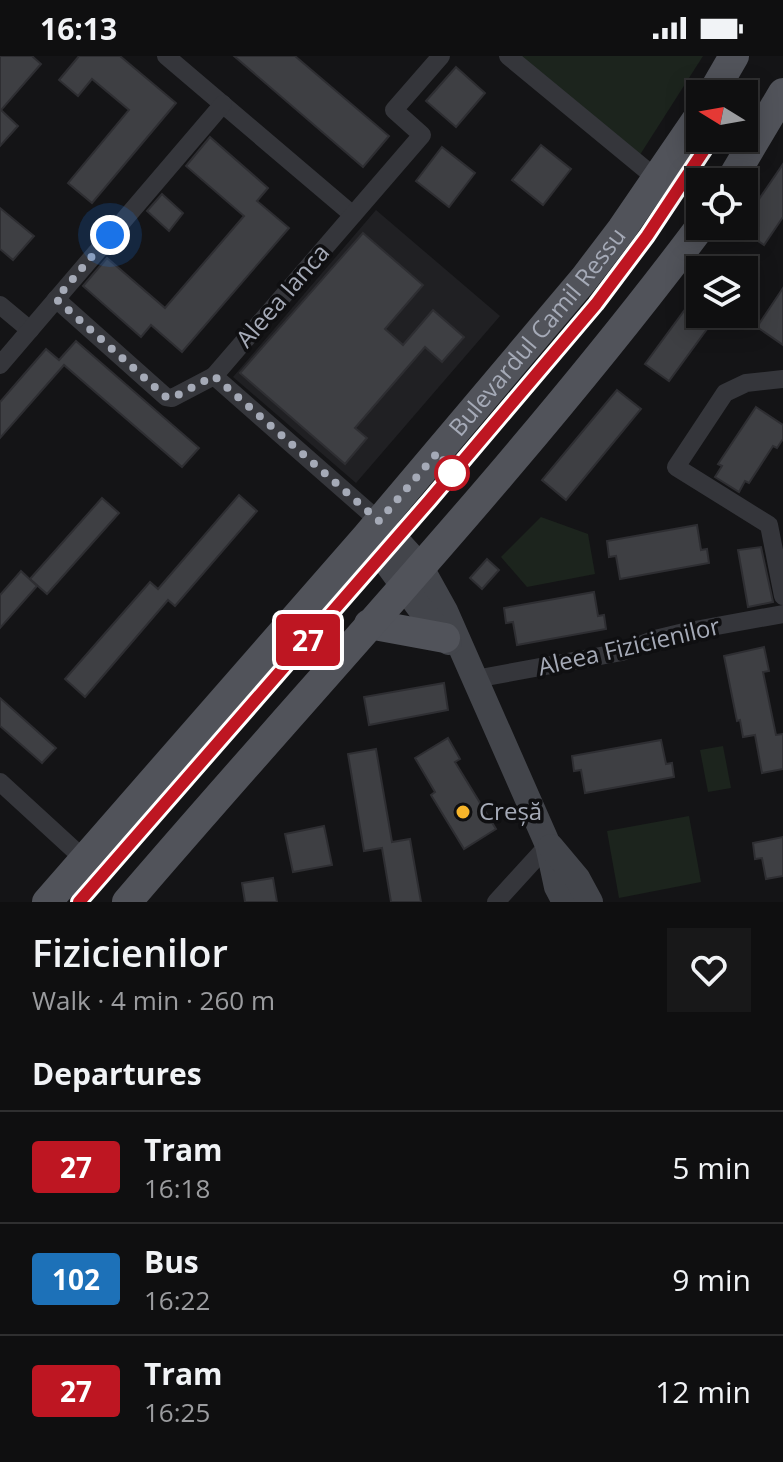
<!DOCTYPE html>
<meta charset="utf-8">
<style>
body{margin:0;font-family:"Open Sans",sans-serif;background:#181819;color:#f1f3f6;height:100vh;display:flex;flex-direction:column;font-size:30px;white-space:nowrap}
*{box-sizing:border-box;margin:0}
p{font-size:26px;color:#9b9c9f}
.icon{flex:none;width:44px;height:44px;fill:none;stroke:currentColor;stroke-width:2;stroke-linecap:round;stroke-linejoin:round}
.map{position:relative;height:846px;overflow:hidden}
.details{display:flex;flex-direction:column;background:#0f0f10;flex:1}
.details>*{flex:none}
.badge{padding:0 16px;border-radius:6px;font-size:28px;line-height:52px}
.needle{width:52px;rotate:281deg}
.buttons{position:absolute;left:686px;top:24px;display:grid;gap:16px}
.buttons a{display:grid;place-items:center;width:72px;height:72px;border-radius:0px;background:#0f0f10;box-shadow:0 4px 20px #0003,0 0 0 2px #2f2f30;font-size:40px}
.you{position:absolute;width:40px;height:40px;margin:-20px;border:6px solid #fff;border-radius:50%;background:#1a73e8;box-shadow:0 0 0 12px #1a73e833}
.map>.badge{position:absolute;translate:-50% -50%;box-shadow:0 0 0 4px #fff}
h2{padding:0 32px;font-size:30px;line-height:72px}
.round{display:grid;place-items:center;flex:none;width:84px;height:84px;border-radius:0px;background:#181819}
.overview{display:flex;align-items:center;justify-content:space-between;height:136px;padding:0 32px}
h1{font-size:38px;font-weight:600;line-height:60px}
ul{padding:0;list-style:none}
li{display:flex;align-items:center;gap:24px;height:112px;padding:0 32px;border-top:2px solid #2f2f30}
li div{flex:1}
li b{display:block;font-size:30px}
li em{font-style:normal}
li .badge{min-width:88px;font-weight:700;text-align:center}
.status{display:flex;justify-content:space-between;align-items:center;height:56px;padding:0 40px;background:#0f0f10;direction:ltr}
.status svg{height:22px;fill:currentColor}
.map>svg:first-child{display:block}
.built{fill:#202023}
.green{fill:#1c241d}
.building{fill:#3e3f43;stroke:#2e2e32;stroke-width:2}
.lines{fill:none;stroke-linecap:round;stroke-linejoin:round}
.street{stroke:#35363b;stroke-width:18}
.secondary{stroke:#43454b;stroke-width:26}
.primary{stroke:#51535a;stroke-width:30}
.line-casing{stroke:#fff;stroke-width:18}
.line{stroke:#be1622;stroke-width:12}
.walk{stroke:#a5aab7;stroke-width:8;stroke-dasharray:0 14.4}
.stop-dot{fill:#fff;stroke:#be1622;stroke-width:4}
.poi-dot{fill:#f7b52a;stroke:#0f0f11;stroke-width:3}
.labels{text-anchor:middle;stroke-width:7;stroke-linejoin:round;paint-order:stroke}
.street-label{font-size:24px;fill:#a5aab7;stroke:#0f0f11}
.poi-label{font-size:24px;fill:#a5aab7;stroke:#0f0f11;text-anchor:start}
</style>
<div class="status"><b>16:13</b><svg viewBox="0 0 49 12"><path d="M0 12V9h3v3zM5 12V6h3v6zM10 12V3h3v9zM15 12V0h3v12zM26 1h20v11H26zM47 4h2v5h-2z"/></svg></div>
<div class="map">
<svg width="783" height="846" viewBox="0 0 783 846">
<rect width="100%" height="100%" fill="#141416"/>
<!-- built -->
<polygon class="built" points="376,154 500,260 356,427 233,321"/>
<!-- green -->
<g class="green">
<polygon points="508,0 703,0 636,105"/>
<polygon points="541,461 588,478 595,518 527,531 501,501"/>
<polygon points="723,690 731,732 708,736 700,694"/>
<polygon points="689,760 701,826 619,842 607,775"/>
</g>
<!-- building -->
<g class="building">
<polygon points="0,0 32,0 41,8 1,54 18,70 0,90"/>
<polygon points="79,0 120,0 176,47 92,147 68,127 129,54 92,23 78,40 59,24"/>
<polygon points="234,0 295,0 389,80 363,111"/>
<polygon points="456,11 485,37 456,71 426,45"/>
<polygon points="210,81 268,132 257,145 289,172 182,296 151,269 141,281 83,230 107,202 165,252 244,160 186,110"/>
<polygon points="541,89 571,113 543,149 512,124"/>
<polygon points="442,91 475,117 449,151 416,125"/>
<polygon points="783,108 783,161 764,189 739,172 744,170 744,165"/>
<polygon points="162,138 183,157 169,175 147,155"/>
<polygon points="0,152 34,180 13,204 0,193"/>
<polygon points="363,177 423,229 385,273 403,289 433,254 464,281 442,306 425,291 355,372 367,382 345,408 240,317"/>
<polygon points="783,232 783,289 757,271"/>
<polygon points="700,233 700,258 718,258 669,325 645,308"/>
<polygon points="76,285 199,392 182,411 64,309 0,382 0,346 46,293 59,304"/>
<polygon points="617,334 641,353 566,444 542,424"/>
<polygon points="756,351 783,369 783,383 777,392 773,390 749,427 745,425 739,436 715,421 722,410 718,408"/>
<polygon points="239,439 257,455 175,550 168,544 85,641 65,623 150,526 158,533"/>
<polygon points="102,442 119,457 47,538 30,523"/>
<polygon points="697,469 701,494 707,493 709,507 620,523 616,500 609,501 607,485"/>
<polygon points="761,491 773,546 748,551 738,494"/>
<polygon points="487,503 499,514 482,533 470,522"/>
<polygon points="21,515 37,530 0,572 0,539"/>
<polygon points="594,536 598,560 604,559 606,573 517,589 513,566 506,567 504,552"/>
<polygon points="764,591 769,615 763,616 776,679 783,678 783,713 762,717 755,679 743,681 740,664 737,665 724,600"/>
<polygon points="444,627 448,654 369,669 364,641"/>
<polygon points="0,642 56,692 42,707 0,670"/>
<polygon points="448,682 460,703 455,706 496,773 464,793 431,739 435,736 415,702"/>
<polygon points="661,684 666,708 672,707 674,721 585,737 581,714 574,715 572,700"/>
<polygon points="376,693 392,786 410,783 421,846 391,846 382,792 364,795 348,698"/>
<polygon points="324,770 332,809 293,816 285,778"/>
<polygon points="783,781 783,820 766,823 762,802 755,803 753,787"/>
<polygon points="273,822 277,846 245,846 242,827"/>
</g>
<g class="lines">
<!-- street -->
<g class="street">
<polyline points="166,0 353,159"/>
<polyline points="508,0 657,123"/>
<polyline points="56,243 166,341 172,342 214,320 379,465"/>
<polyline points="0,249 30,274"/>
<polyline points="0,309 223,48"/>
<polyline points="214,320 422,79 394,54 441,0"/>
<polyline points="783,323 746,327 725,337 676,411 769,469 783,540"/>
<polyline points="475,623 622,596 655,583 684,576 783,558"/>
<polyline points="0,726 84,803"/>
<polyline points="496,846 548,789"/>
</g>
<!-- secondary -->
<g class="secondary">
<polyline points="379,465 420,510 445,555 548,789 557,831 565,846"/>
<polyline points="367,480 419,551 449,586"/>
<polyline points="551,791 577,822 590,846"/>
</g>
<!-- primary -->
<g class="primary">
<polyline points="712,38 734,0"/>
<polyline points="730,126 783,37"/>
<polyline points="369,568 445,582"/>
<path id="s1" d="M47 846 367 480 584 223 622 173 700 59"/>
<path d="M127 846C319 622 524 406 701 170"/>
</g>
</g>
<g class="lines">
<!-- line casing -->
<g class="line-casing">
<polyline id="line" points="79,846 429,445 596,248 647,180 712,82"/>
</g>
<!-- line -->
<use href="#line" class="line"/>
<!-- walk -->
<polyline class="walk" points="110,179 56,243 166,341 172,342 214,320 379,465 438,396 452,417"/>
</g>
<!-- markers -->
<circle class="stop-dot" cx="452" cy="417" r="16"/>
<circle class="poi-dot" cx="463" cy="756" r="8"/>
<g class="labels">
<!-- street labels -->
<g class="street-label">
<text transform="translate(283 240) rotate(-49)" y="8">Aleea Ianca</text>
<text dy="8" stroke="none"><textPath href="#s1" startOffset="752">Bulevardul Camil Ressu</textPath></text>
<text transform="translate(629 591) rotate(-13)" y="8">Aleea Fizicienilor</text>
</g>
<!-- poi labels -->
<g class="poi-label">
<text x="479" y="764">Creșă</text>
</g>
</g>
</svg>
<div class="buttons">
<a><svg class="needle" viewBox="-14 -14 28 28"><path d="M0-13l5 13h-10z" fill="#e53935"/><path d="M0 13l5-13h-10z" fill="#9b9c9f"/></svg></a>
<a><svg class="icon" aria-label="locate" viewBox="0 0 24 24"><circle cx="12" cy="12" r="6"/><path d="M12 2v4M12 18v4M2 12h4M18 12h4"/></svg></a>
<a><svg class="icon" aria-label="layers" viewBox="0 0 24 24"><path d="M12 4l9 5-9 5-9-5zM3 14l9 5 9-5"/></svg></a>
</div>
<div class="you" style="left:110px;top:179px"></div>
<b class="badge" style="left:308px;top:584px;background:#be1622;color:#fff">27</b>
</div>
<section class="details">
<div class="overview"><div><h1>Fizicienilor</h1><p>Walk · 4 min · 260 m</p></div><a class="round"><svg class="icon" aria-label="heart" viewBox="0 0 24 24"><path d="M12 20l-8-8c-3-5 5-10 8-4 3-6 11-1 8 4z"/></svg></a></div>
<h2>Departures</h2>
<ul>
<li><span class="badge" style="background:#be1622;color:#fff">27</span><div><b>Tram</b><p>16:18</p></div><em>5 min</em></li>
<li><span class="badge" style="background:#1d71b8;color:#fff">102</span><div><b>Bus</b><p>16:22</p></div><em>9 min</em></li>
<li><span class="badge" style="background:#be1622;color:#fff">27</span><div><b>Tram</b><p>16:25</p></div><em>12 min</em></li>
</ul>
</section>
